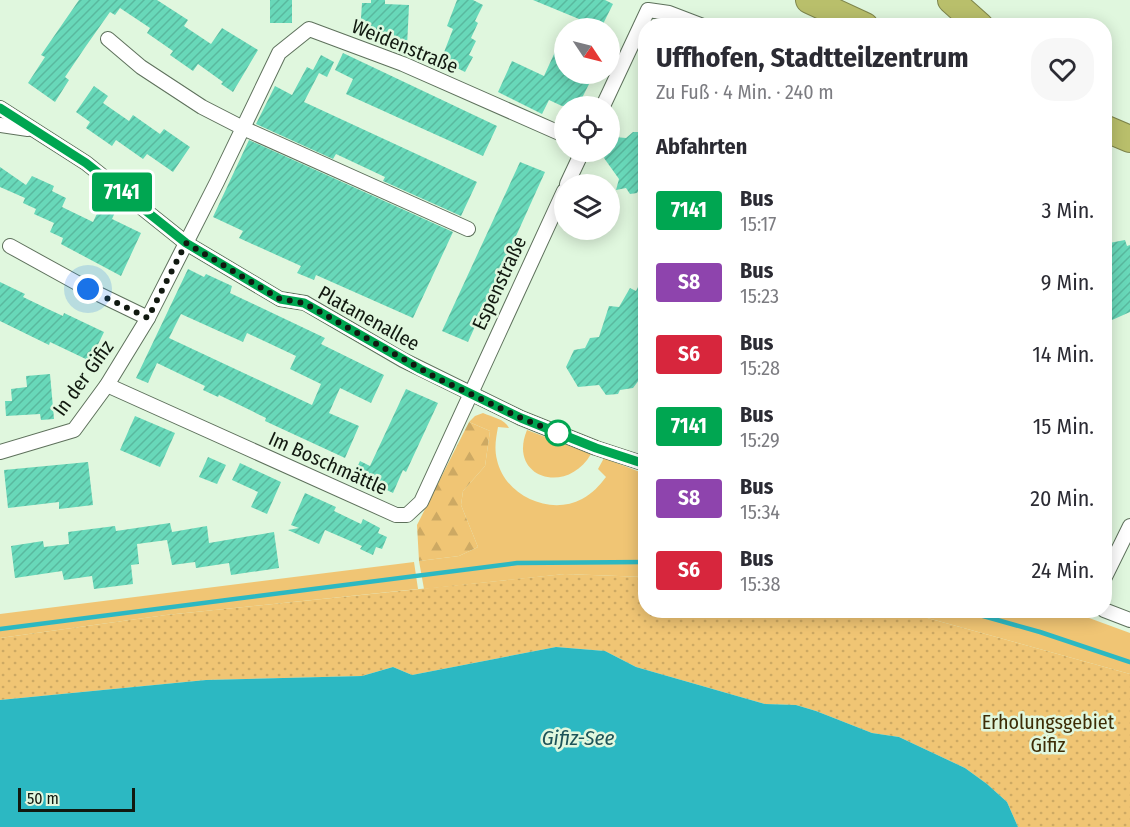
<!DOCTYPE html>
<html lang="de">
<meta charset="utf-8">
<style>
body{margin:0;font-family:"Fira Sans Condensed",sans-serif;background:#f7f7f7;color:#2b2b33;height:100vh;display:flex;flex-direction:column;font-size:22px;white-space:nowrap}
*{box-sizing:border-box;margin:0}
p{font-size:20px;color:#7c7c81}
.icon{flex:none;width:33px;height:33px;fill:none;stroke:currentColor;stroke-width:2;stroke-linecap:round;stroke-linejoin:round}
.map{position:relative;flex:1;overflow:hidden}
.panel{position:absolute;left:638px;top:18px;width:474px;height:600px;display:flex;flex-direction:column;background:#fff;border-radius:24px;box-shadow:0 3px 15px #0003}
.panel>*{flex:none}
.badge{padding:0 12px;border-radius:4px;font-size:21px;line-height:39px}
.needle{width:39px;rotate:125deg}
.fabs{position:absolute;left:554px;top:18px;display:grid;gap:12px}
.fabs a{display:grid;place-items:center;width:66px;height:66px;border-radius:50%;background:#fff;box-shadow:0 3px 15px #0003;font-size:30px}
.scale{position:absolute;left:18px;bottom:15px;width:117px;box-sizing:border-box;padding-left:6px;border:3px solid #111910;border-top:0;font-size:16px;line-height:21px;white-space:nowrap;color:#111910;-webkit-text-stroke:4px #e0f7de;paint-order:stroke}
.you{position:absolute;width:30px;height:30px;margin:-15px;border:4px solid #fff;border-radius:50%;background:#1a73e8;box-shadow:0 0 0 9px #1a73e833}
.map>.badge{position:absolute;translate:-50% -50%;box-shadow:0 0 0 3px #fff}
h2{padding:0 18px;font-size:22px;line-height:54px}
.round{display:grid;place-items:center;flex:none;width:63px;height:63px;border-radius:24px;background:#f7f7f7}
.head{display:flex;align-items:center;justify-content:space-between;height:102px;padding:0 18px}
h1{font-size:28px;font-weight:700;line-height:45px}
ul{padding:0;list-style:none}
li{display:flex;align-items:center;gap:18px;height:72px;padding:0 18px}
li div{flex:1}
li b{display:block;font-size:22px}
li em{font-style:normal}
li .badge{min-width:66px;font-weight:700;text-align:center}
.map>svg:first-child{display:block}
.green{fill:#f0c574}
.forest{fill:url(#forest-firs)}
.park{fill:url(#park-dots)}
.water{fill:#2cb8c2}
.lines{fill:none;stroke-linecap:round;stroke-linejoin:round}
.stream{stroke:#2cb8c2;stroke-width:4.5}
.building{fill:url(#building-hatch);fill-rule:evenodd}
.street-casing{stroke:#5e715c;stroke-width:16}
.highway-casing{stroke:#7e854b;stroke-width:28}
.street{stroke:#fff;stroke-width:14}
.highway{stroke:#b9bf6b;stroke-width:26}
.line-casing{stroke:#fff;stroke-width:14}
.line{stroke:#00a651;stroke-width:9}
.walk{stroke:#111910;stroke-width:6;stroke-dasharray:0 10.8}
.stop-dot{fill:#fff;stroke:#00a651;stroke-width:3}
.labels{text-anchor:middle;stroke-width:5;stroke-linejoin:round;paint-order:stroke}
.street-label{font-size:20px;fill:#111910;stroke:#e0f7de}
.park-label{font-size:20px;fill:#3d2c06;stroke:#e0f7de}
.water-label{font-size:21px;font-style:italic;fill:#1d5459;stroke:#e0f7de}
</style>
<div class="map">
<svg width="1130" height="827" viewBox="0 0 1130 827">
<defs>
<pattern id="forest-firs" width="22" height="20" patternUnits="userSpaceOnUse" patternTransform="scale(1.5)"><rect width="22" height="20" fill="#f0c574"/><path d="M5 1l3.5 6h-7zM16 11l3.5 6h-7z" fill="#cda963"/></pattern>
<pattern id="park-dots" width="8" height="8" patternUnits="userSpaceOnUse" patternTransform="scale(1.5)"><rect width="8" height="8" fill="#f0c574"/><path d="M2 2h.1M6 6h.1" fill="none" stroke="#cda963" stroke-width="1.8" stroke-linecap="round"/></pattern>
<pattern id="building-hatch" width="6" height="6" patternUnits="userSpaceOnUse" patternTransform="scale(1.5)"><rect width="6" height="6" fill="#68d8b9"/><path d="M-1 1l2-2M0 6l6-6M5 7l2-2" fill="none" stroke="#59b99e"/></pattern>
</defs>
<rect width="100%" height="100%" fill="#e0f7de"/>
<!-- green -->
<g class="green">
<path d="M483 413C492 417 505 419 509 428L498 427C496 438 494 448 497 460 505 496 550 516 582 499 593 493 599 486 606 477L598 469 604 458 645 474V577L565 574 424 589 419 561 459 556 478 547 461 505 463 491 485 466 490 431 469 422 475 416Z"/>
<path d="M527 430 591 454C567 496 507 478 527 430Z"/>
<polygon points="414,562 418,589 166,615 0,638 0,614"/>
<polygon points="902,611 1070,611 1130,633 1130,674"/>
</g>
<!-- forest -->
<polygon class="forest" points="469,422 490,431 485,466 463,491 461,505 478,547 459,556 419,561 417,525"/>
<!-- park -->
<polygon class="park" points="565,574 645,577 645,610 902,611 1130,674 1130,827 1018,827 1007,802 987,784 965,768 899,737 872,733 816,711 796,705 765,704 636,667 605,651 556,647 412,675 393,667 362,676 206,680 0,700 0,638 166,615"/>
<!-- water -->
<polygon class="water" points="556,647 605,651 636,667 765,704 796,705 816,711 872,733 899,737 965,768 987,784 1007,802 1018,827 0,827 0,700 206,680 362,676 393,667 412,675"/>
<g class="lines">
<!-- stream -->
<g class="stream">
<polyline points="962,610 1040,632 1130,662"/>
<polyline points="0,629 517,563 645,562"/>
</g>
</g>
<!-- building -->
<g class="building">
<polygon points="79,0 157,0 188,20 184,26 211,44 222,28 258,50 233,92 221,84 223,82 198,64 193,71 170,55 173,51 147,33 150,28 120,8 115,15 110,12 86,46 65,77 69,80 55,102 28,83 45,57 41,55"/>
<rect x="270" y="0" width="22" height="23"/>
<polygon points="371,0 385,0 385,4 409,5 407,47 393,46 394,34 360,33 362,3 371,3"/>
<polygon points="457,0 473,0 483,5 475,21 478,23 471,38 476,41 469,55 473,57 465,72 441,60 453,29 447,26"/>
<polygon points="533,0 605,0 613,4 601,28 574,28 579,19"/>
<polygon points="555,52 564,56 564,74 589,74 586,80 590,82 578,106 562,106 549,100 542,114 498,92 512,61 544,76"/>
<polygon points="343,53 497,126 483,156 346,94 353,79 335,70"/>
<polygon points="321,55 334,62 327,77 319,73 304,102 477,182 461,216 383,181 385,177 336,154 333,159 256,124 275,86 292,95 307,67 313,70"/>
<polygon points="94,86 108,96 103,103 129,121 133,115 160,134 164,129 190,147 173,172 147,154 143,159 116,140 112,146 86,128 90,122 76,112"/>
<polygon points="633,132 645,132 645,179 637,193 630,194 626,188 616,190 619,179 604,158 615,137 626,138"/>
<polygon points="249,140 453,232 413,318 316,275 314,280 297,273 301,266 239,238 243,231 213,217"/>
<polygon points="520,162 545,172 468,342 442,331"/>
<polygon points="0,167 26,185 32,176 54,186 52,191 66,198 62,207 93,222 103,201 117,208 112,219 141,233 121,276 61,244 63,238 50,232 54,223 34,214 36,209 23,203 25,198 0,187"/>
<polygon points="1125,240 1127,246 1130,245 1130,312 1112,320 1104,319 1104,244"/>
<path d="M188 269 204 277 206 274 232 286 230 293 325 338 321 344 384 375 371 403 340 388 329 413 359 426 345 458 265 421 266 418 219 395 218 397 203 390 205 386 157 363 148 383 136 378ZM181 314 243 342 247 333 296 356 290 369 321 384 312 405 169 338Z"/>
<polygon points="645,273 645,372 633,388 620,390 618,394 606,395 599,385 578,387 566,367 574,350 585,348 590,338 599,337 609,306 619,307 630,288 636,291"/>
<polygon points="0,282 25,294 23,297 50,310 63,316 64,313 104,332 90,361 50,342 49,345 0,321"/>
<polygon points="50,374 54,419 41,420 40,414 6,416 5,401 12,401 11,389 27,387 26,376"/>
<polygon points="406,389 438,403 406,472 403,470 393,493 354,474 360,461 370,466"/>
<polygon points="135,416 175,433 160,467 120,450"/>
<polygon points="208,457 226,465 217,484 199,477"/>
<polygon points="88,462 93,505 59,509 59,502 8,508 4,470"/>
<polygon points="240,463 281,482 267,514 251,507 258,492 232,480"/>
<polygon points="305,493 336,507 334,511 361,524 363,519 380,528 378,533 387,537 382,549 376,547 373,555 360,549 362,546 325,530 319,544 288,530 299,528 291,525"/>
<polygon points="170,523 172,532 207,526 209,543 274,532 279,568 231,575 229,563 196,568 195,562 172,565 167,540 137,544 139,564 131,565 133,584 94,589 92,576 64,580 62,571 15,578 11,546 43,541 44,547 69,544 68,532 115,526 116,531"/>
</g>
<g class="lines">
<!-- street casing -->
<g class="street-casing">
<g id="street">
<polyline points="108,39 141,67 202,107 243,128 468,229"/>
<polyline points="603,106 648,10 669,13 703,26"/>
<polyline points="0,108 86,163 186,243 280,299 305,303 403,360 521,418 596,448 645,464"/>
<polyline points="0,125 28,129"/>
<polyline points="567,184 582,152"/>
<polyline points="10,246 88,289 148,318"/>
<polyline points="107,385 396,515 407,515 421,502 564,191"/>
<polyline points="0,452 74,430 107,385 148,318 217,182 279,53 309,29 403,64 564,135"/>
<polyline points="1104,579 1130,526"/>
<polyline points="1104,610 1130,620"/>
</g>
</g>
<!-- highway casing -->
<g class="highway-casing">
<g id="highway">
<polyline points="809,0 865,26"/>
<polyline points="951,0 980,26"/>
<polyline points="1104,128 1130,139"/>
</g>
</g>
<!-- street -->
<use href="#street" class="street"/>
<!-- highway -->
<use href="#highway" class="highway"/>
</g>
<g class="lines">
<!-- line casing -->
<g class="line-casing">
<polyline id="line" points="0,108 86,163 186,243 280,299 304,303 420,369 521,418 596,448 645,464"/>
</g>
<!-- line -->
<use href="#line" class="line"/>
<!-- walk -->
<polyline class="walk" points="88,289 148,318 186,243 280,299 304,303 437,378 521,418 558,433"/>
</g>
<!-- markers -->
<circle class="stop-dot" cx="558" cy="433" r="12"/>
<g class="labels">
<!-- street labels -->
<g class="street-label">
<text transform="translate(405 46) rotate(22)" y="7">Weidenstraße</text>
<text transform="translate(499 283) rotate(-65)" y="7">Espenstraße</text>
<text transform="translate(369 318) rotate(29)" y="7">Platanenallee</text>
<text transform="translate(83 378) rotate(-54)" y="7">In der Gifiz</text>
<text transform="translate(328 463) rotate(24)" y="7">Im Boschmättle</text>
</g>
<!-- park labels -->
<g class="park-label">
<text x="1048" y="729">Erholungsgebiet<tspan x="1048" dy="23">Gifiz</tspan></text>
</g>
<!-- water labels -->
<g class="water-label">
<text x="578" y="745">Gifiz-See</text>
</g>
</g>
</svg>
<div class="fabs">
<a><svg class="needle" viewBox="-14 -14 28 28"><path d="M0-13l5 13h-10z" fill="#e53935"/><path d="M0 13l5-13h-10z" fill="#7c7c81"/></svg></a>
<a><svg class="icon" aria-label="locate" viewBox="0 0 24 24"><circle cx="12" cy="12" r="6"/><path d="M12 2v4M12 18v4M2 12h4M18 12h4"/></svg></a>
<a><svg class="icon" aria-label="layers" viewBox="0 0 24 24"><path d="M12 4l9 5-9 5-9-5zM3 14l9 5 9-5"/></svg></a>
</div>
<div class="scale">50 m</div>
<div class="you" style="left:88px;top:289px"></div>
<b class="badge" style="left:122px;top:192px;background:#00a651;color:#fff">7141</b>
<section class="panel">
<div class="head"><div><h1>Uffhofen, Stadtteilzentrum</h1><p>Zu Fuß · 4 Min. · 240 m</p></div><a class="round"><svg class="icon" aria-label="heart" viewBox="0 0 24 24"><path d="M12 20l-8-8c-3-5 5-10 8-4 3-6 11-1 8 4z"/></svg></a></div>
<h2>Abfahrten</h2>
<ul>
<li><span class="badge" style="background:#00a651;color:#fff">7141</span><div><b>Bus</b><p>15:17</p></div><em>3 Min.</em></li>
<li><span class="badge" style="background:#8e44ad;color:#fff">S8</span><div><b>Bus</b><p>15:23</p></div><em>9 Min.</em></li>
<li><span class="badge" style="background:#d7263d;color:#fff">S6</span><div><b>Bus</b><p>15:28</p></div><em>14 Min.</em></li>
<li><span class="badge" style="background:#00a651;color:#fff">7141</span><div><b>Bus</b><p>15:29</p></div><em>15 Min.</em></li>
<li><span class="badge" style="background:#8e44ad;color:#fff">S8</span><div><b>Bus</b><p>15:34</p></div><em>20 Min.</em></li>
<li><span class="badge" style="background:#d7263d;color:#fff">S6</span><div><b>Bus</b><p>15:38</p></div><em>24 Min.</em></li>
</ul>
</section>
</div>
